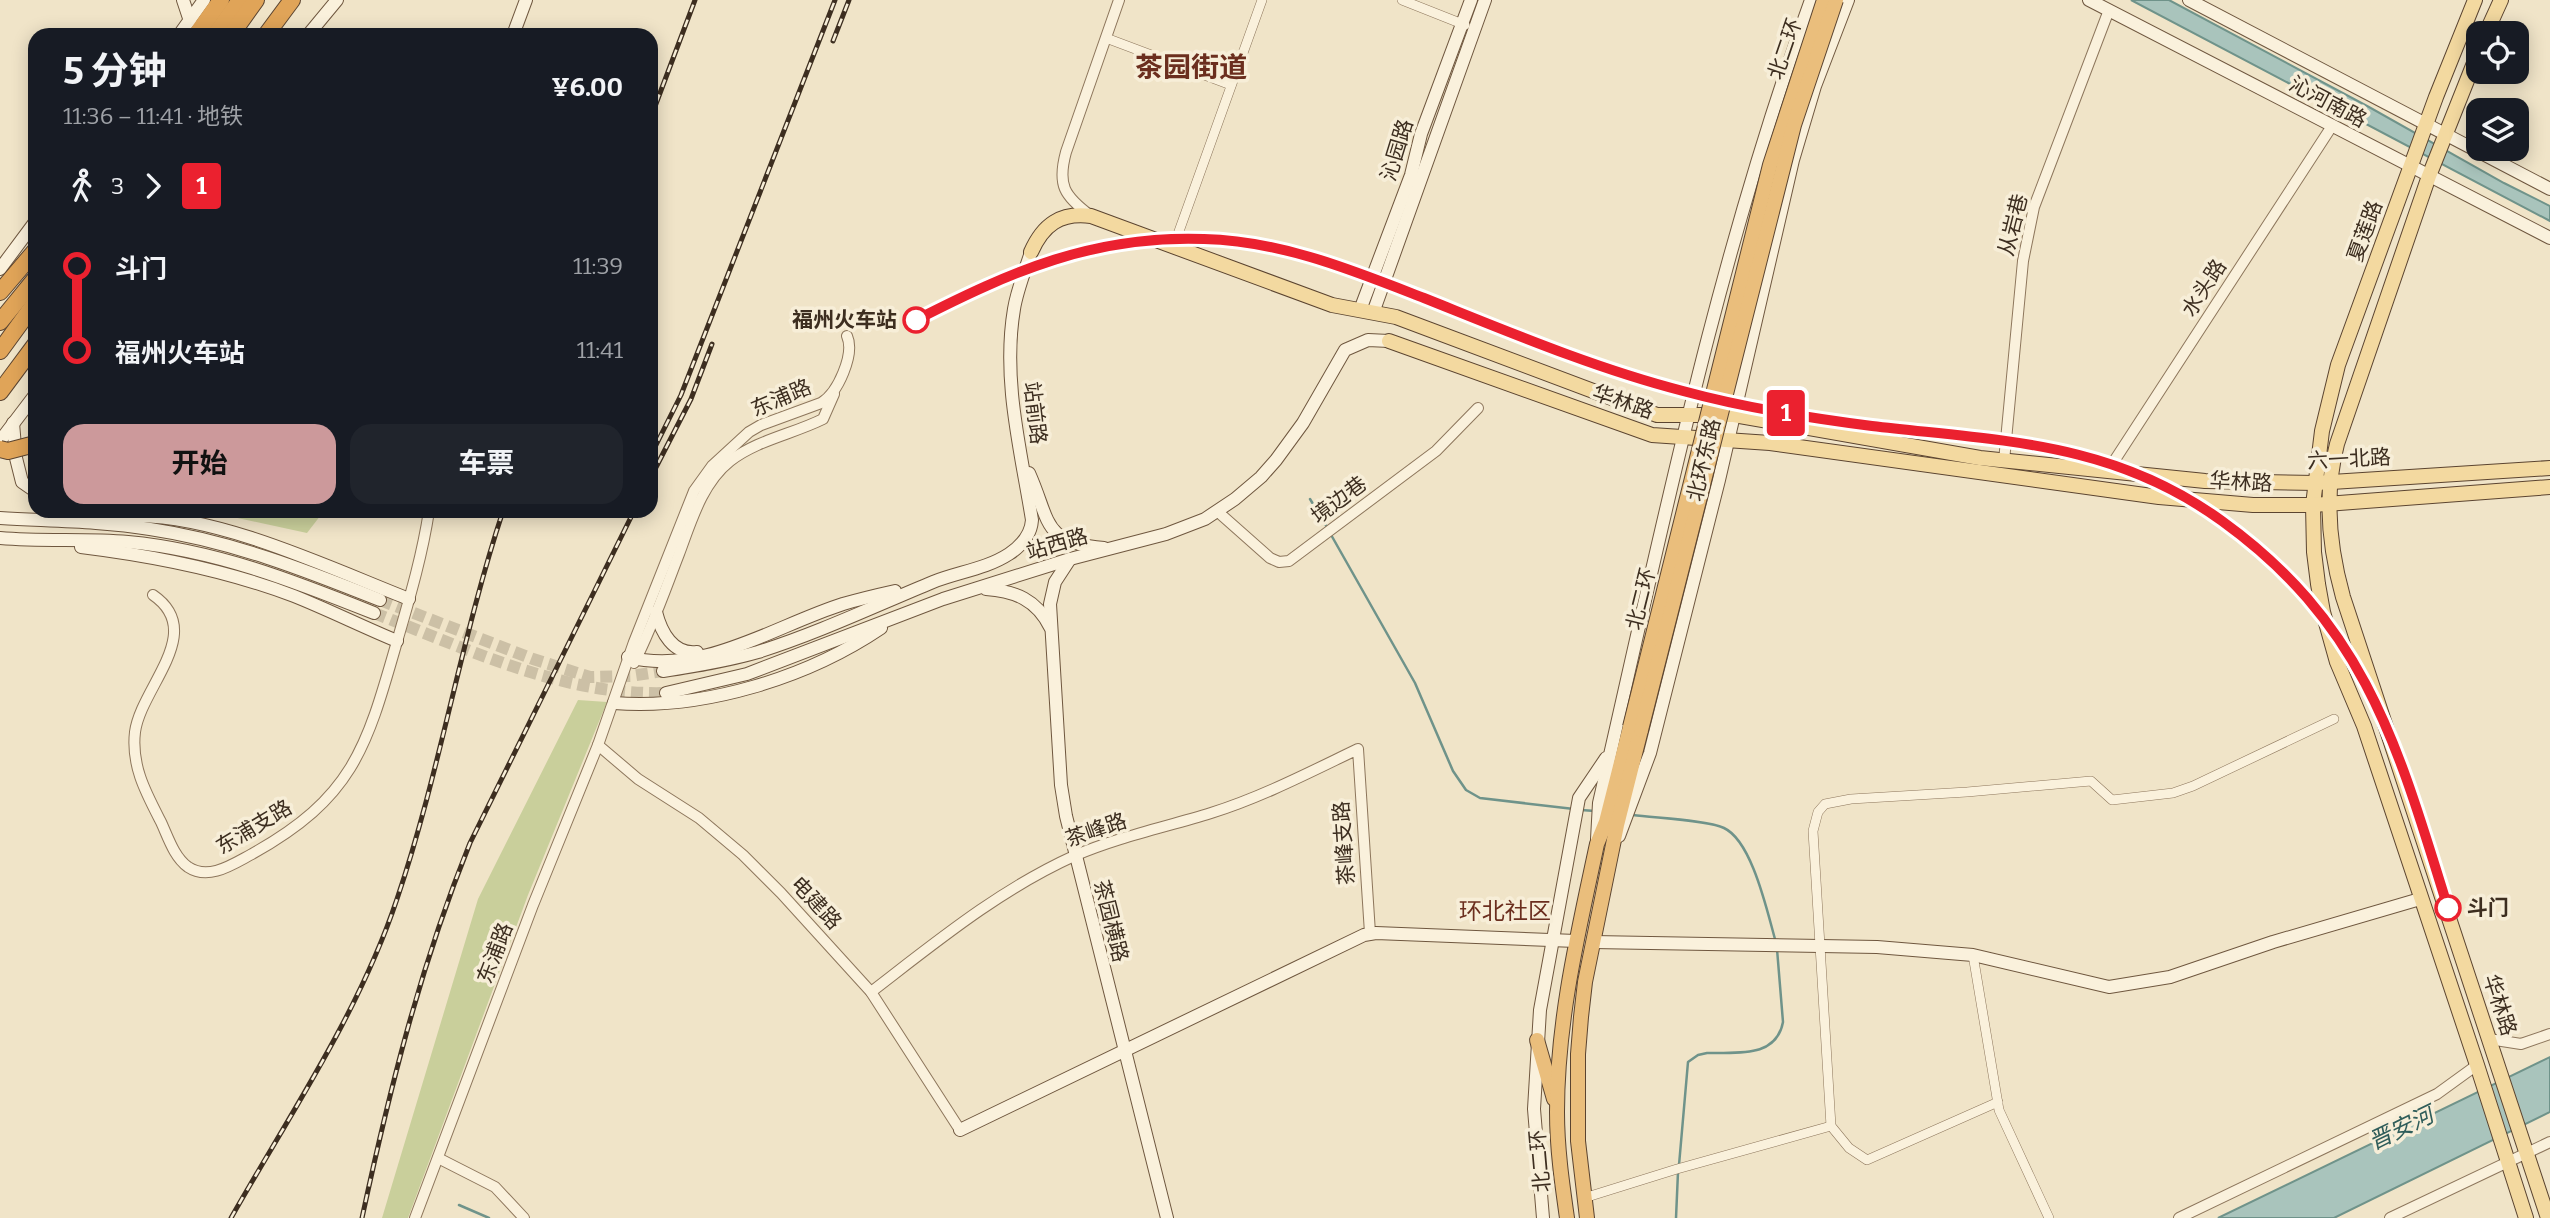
<!DOCTYPE html>
<html lang="zh">
<meta charset="utf-8">
<style>
body{margin:0;font-family:Bitter,"Noto Sans SC",serif;background:#20242c;color:#f1f3f6;height:100vh;display:flex;flex-direction:column;font-size:26px;white-space:nowrap}
*{box-sizing:border-box;margin:0}
p{font-size:23px;color:#9ea1a6}
.icon{flex:none;width:38px;height:38px;fill:none;stroke:currentColor;stroke-width:2;stroke-linecap:round;stroke-linejoin:round}
.map{position:relative;flex:1;overflow:hidden}
.details{position:absolute;left:28px;top:28px;width:630px;height:490px;display:flex;flex-direction:column;background:#171b24;border-radius:21px;box-shadow:0 4px 18px #0003}
.details>*{flex:none}
.badge{padding:0 14px;border-radius:5px;font-size:24px;line-height:46px}
.buttons{position:absolute;left:2466px;top:21px;display:grid;gap:14px}
.buttons a{display:grid;place-items:center;width:63px;height:63px;border-radius:14px;background:#171b24;box-shadow:0 4px 18px #0003;font-size:35px}
.map>.badge{position:absolute;translate:-50% -50%;box-shadow:0 0 0 4px #fff}
.legs{display:flex;align-items:center;gap:10px;height:77px;padding:0 35px;font-size:23px}
.legs p{margin-inline-start:auto}
.head{display:flex;align-items:center;justify-content:space-between;height:119px;padding:0 35px}
h1{font-size:38px;font-weight:700;line-height:52px}
.cta{display:flex;gap:14px;margin-top:auto;padding:14px 35px}
.cta a{flex:1;height:80px;border-radius:21px;background:#cc999b;color:#111;font-size:28px;font-weight:700;line-height:80px;text-align:center}
.cta a+a{background:#20242c;color:#f1f3f6}
ul{padding:0 35px;list-style:none}
li{display:flex;align-items:center;gap:24px;height:84px;font-size:26px}
li i{display:grid;place-items:center;width:10px;height:100%;margin:0 9px;background:currentColor}
li i::after{content:'';width:18px;height:18px;margin:-9px;border:5px solid;border-radius:50%;background:#171b24}
li p{margin-inline-start:auto}
li:first-child i{background:linear-gradient(#0000 50%,currentColor 0)}
li:last-child i{background:linear-gradient(currentColor 50%,#0000 0)}
.map>svg:first-child{display:block}
.green{fill:#c9cf9b}
.water{fill:#a9c4bc;stroke:#6f938a;stroke-width:2}
.lines{fill:none;stroke-linecap:round;stroke-linejoin:round}
.stream{stroke:#6f938a;stroke-width:2.5}
.secondary-tunnel{stroke:#ccc0a6;stroke-width:12;stroke-dasharray:12 6;stroke-linecap:butt}
.minor-casing{stroke:#8d765c;stroke-width:10}
.tertiary-casing{stroke:#8d765c;stroke-width:12}
.secondary-casing{stroke:#6f573f;stroke-width:14}
.primary-casing{stroke:#5b4430;stroke-width:16}
.trunk-casing{stroke:#5b4430;stroke-width:16}
.motorway-casing{stroke:#5b4430;stroke-width:18}
.minor{stroke:#faf1dc;stroke-width:9}
.tertiary{stroke:#faf1dc;stroke-width:10}
.secondary{stroke:#faf1dc;stroke-width:12}
.primary{stroke:#f3d9a0;stroke-width:14}
.trunk{stroke:#eabe7c;stroke-width:14}
.motorway{stroke:#e0a458;stroke-width:16}
.rail-casing{stroke:#3d2e20;stroke-width:5}
.rail{stroke:#f7eed8;stroke-width:2.5;stroke-dasharray:8;stroke-linecap:butt}
.trunk-bridge-casing{stroke:#5b4430;stroke-width:16;stroke-linecap:butt}
.motorway-bridge-casing{stroke:#5b4430;stroke-width:18;stroke-linecap:butt}
.trunk-bridge{stroke:#eabe7c;stroke-width:14}
.motorway-bridge{stroke:#e0a458;stroke-width:16}
.line-1-casing{stroke:#fff;stroke-width:16}
.line-1{stroke:#eb212f;stroke-width:10}
.stop-1-dot{fill:#fff;stroke:#eb212f;stroke-width:3.5}
.labels{text-anchor:middle;stroke-width:7;stroke-linejoin:round;paint-order:stroke}
.street-label{font-size:21px;fill:#3d2e20;stroke:#f7eed8}
.stop-label{font-size:21px;font-weight:bold;fill:#3d2e20;stroke:#f7eed8;text-anchor:end}
.neighbourhood-label{font-size:23px;fill:#6b2e1e;stroke:#f7eed8}
.water-label{font-size:23px;font-style:italic;fill:#2f5d5a;stroke:#f7eed8}
.district-label{font-size:28px;font-weight:bold;fill:#6b2e1e;stroke:#f7eed8}
</style>
<div class="map">
<svg width="2550" height="1218" viewBox="0 0 2550 1218">
<rect width="100%" height="100%" fill="#f0e4c8"/>
<!-- green -->
<g class="green">
<polygon points="205,511 324,511 307,533"/>
<polygon points="578,700 607,702 528,895 408,1218 382,1218 478,899"/>
</g>
<!-- water -->
<g class="water">
<polygon points="2131,0 2169,0 2369,107 2504,183 2550,206 2550,221"/>
<polygon points="2550,1057 2550,1112 2334,1218 2218,1218"/>
</g>
<g class="lines">
<!-- stream -->
<g class="stream">
<polyline points="1310,499 1327,527"/>
<polyline points="1330,533 1415,683 1453,771 1466,790 1480,798 1574,809"/>
<polyline points="1581,810 1595,811"/>
<path d="M1633 815C1654 818 1707 820 1724 828 1752 841 1767 911 1775 939"/>
<path d="M1679 1165 1688 1062 1698 1055 1707 1053C1736 1052 1776 1059 1783 1022L1777 949"/>
<polyline points="459,1205 489,1218"/>
<polyline points="1676,1218 1678,1172"/>
</g>
<!-- secondary-tunnel -->
<g class="secondary-tunnel">
<polyline points="380,600 533,659 590,677 631,676 663,671"/>
<path d="M374 613C468 649 563 696 666 693"/>
</g>
<!-- minor casing -->
<g class="minor-casing">
<g id="minor">
<polyline points="1402,0 1465,25"/>
<polyline points="1106,38 1231,85"/>
<polyline points="1173,248 1262,0"/>
<polyline points="1973,955 1999,1110 2049,1218"/>
<polyline points="1998,1102 1867,1160 1849,1148 1831,1126 1813,831 1818,812 1825,804 1851,799 1967,792 2091,781 2112,800 2173,793 2193,786 2334,719"/>
<polyline points="1584,1198 1677,1169 1831,1126"/>
</g>
</g>
<!-- tertiary casing -->
<g class="tertiary-casing">
<g id="tertiary">
<path d="M1091 216C1064 196 1057 185 1066 152L1119 0"/>
<polyline points="2004,461 2023,261 2034,207 2109,10"/>
<polyline points="2107,472 2332,126"/>
<polyline points="1217,511 1270,558 1279,562 1289,561 1436,451 1478,408"/>
<path d="M153 595C207 632 141 687 135 732 131 766 146 793 161 822 168 837 174 857 188 867 209 881 233 864 252 854 352 798 366 750 396 645 409 600 422 557 429 511"/>
<path d="M634 663C652 628 665 590 679 554 691 522 702 483 730 461 757 440 793 434 823 419L834 394"/>
<polyline points="598,745 638,779 699,818 743,855 781,893 871,992 960,1130"/>
<path d="M871 992C936 942 999 890 1074 856 1118 837 1166 827 1211 813 1262 797 1310 772 1358 749L1370 933"/>
<polyline points="2489,1039 2521,1044 2550,1034"/>
<polyline points="438,1158 495,1187 524,1218"/>
<path d="M415 1218 533 905 598 745 634 642 694 491 712 466 749 432 761 425 821 403C838 393 855 354 847 336"/>
<polyline points="2179,1218 2437,1094 2477,1065"/>
<polyline points="2390,1218 2550,1142"/>
</g>
</g>
<!-- secondary casing -->
<g class="secondary-casing">
<g id="secondary">
<polyline points="183,0 190,21"/>
<polyline points="2089,0 2550,238"/>
<polyline points="2189,0 2550,189"/>
<polyline points="179,35 204,0"/>
<polyline points="308,35 337,0"/>
<polyline points="513,35 526,0"/>
<polyline points="0,269 35,222"/>
<polyline points="1360,310 1411,175 1421,134 1471,0"/>
<polyline points="1373,313 1485,0"/>
<polyline points="13,423 16,458 22,482 35,491"/>
<polyline points="0,441 35,395"/>
<path d="M1029 473C1051 522 1041 542 1104 548"/>
<path d="M0 518C50 521 101 521 150 529 231 541 305 570 380 600"/>
<path d="M111 520C120 519 129 516 138 516 223 517 330 568 409 599"/>
<path d="M0 538C43 542 86 538 128 542 215 550 294 581 374 613"/>
<path d="M81 547C154 556 226 570 294 596 329 610 363 627 397 641"/>
<polyline points="1070,559 1055,582 1050,604 1061,785 1066,816 1167,1218"/>
<path d="M986 589C1015 591 1037 600 1050 627"/>
<path d="M656 612C661 632 673 655 697 652"/>
<path d="M628 657C702 676 774 626 843 604 860 599 877 595 895 591"/>
<path d="M663 671C695 666 727 661 758 652 818 633 875 606 933 582 958 572 986 569 1009 554 1021 546 1031 535 1032 520 1021 451 1002 380 1014 309 1017 290 1025 271 1031 252"/>
<polyline points="666,693 747,674 943,599 1070,559 1166,534 1205,519 1235,499 1261,477 1276,460 1303,423 1345,350 1368,340 1389,341"/>
<path d="M614 703C703 710 807 678 881 628"/>
<polyline points="1619,836 1650,753 1719,480 1793,160 1815,86 1848,0"/>
<path d="M1597 839 1599 803C1661 533 1716 261 1811 0"/>
<polyline points="1593,942 1877,947 1973,955 2109,987 2170,977 2273,942 2420,899"/>
<polyline points="960,1130 1364,935 1376,933 1576,941"/>
<polyline points="1543,1218 1534,1109 1540,1010 1579,798 1606,758"/>
</g>
</g>
<!-- primary casing -->
<g class="primary-casing">
<g id="primary">
<polyline points="2475,0 2436,97 2338,365 2322,431 2313,505 2314,552 2318,584 2323,612 2337,662 2364,726 2477,1065 2526,1218"/>
<polyline points="2486,33 2501,0"/>
<path d="M2478 53 2429 176 2337 444C2324 494 2329 547 2343 597L2548 1218"/>
<path d="M1031 252C1043 225 1060 212 1091 216L1332 305 1396 317 1657 415H1734L1980 458 2205 481 2316 483 2550 468"/>
<polyline points="1389,341 1652,435 1770,443 2159,497 2253,505 2313,505 2550,487"/>
</g>
</g>
<!-- trunk casing -->
<g class="trunk-casing">
<g id="trunk">
<polyline points="1537,1040 1554,1099"/>
<path d="M1567 1218C1562 1183 1557 1148 1557 1112 1557 1021 1578 933 1597 844L1606 822 1630 727"/>
<polyline points="1587,1218 1578,1141 1578,1054 1581,1017 1585,982 1617,825 1641,730"/>
</g>
</g>
<!-- motorway casing -->
<g class="motorway-casing">
<g id="motorway">
<polyline points="196,35 221,0"/>
<polyline points="215,35 240,0"/>
<polyline points="231,35 256,0"/>
<polyline points="266,35 292,0"/>
<polyline points="0,292 35,251"/>
<polyline points="0,322 35,279"/>
<polyline points="0,351 35,303"/>
<polyline points="0,392 35,345"/>
</g>
</g>
<!-- minor -->
<use href="#minor" class="minor"/>
<!-- tertiary -->
<use href="#tertiary" class="tertiary"/>
<!-- secondary -->
<use href="#secondary" class="secondary"/>
<!-- primary -->
<use href="#primary" class="primary"/>
<!-- trunk -->
<use href="#trunk" class="trunk"/>
<!-- motorway -->
<use href="#motorway" class="motorway"/>
<!-- rail casing -->
<g class="rail-casing">
<g id="rail">
<polyline points="833,41 849,0"/>
<polyline points="651,117 695,0"/>
<polyline points="651,455 681,395 835,0"/>
<polyline points="651,477 691,399 712,344"/>
<path d="M231 1218C290 1114 359 1013 397 899 440 772 461 638 503 511"/>
<path d="M362 1218C390 1088 420 967 470 843L634 511"/>
</g>
</g>
<!-- rail -->
<use href="#rail" class="rail"/>
<!-- trunk-bridge casing -->
<g class="trunk-bridge-casing">
<g id="trunk-bridge">
<polyline points="1630,727 1770,165 1824,0"/>
<polyline points="1641,730 1794,125 1836,0"/>
</g>
</g>
<!-- motorway-bridge casing -->
<g class="motorway-bridge-casing">
<polyline id="motorway-bridge" points="0,449 8,451 35,444"/>
</g>
<!-- trunk-bridge -->
<use href="#trunk-bridge" class="trunk-bridge"/>
<!-- motorway-bridge -->
<use href="#motorway-bridge" class="motorway-bridge"/>
</g>
<g class="lines">
<!-- line-1 casing -->
<g class="line-1-casing">
<path id="line-1" d="M916 320C1012 271 1094 235 1204 239 1282 241 1352 270 1424 298 1509 332 1594 368 1683 391 1745 408 1809 418 1872 426 2000 441 2112 441 2222 521 2366 625 2398 747 2448 908"/>
</g>
<!-- line-1 -->
<use href="#line-1" class="line-1"/>
</g>
<!-- markers -->
<g class="stop-1-dot">
<circle cx="916" cy="320" r="12"/>
<circle cx="2448" cy="908" r="12"/>
</g>
<g class="labels">
<!-- street labels -->
<g class="street-label">
<text transform="translate(1785 49) rotate(-71)" y="7">北二环</text>
<text transform="translate(2328 102) rotate(28)" y="7">沁河南路</text>
<text transform="translate(1397 150) rotate(-73)" y="7">沁园路</text>
<text transform="translate(2013 225) rotate(-76)" y="7">从岩巷</text>
<text transform="translate(2365 231) rotate(-70)" y="7">夏莲路</text>
<text transform="translate(2204 288) rotate(-57)" y="7">水头路</text>
<text transform="translate(781 398) rotate(-23)" y="7">东浦路</text>
<text transform="translate(1623 402) rotate(19)" y="7">华林路</text>
<text transform="translate(1035 413) rotate(83)" y="7">站前路</text>
<text transform="translate(2349 459) rotate(-3)" y="7">六一北路</text>
<text transform="translate(1704 460) rotate(-77)" y="7">北环东路</text>
<text transform="translate(2241 482) rotate(3)" y="7">华林路</text>
<text transform="translate(1339 500) rotate(-37)" y="7">境边巷</text>
<text transform="translate(1057 544) rotate(-16)" y="7">站西路</text>
<text transform="translate(1641 599) rotate(-76)" y="7">北二环</text>
<text transform="translate(254 827) rotate(-31)" y="7">东浦支路</text>
<text transform="translate(1096 830) rotate(-19)" y="7">茶峰路</text>
<text transform="translate(1344 843) rotate(-94)" y="7">茶峰支路</text>
<text transform="translate(816 903) rotate(47)" y="7">电建路</text>
<text transform="translate(1111 921) rotate(76)" y="7">茶园横路</text>
<text transform="translate(495 953) rotate(-69)" y="7">东浦路</text>
<text transform="translate(2500 1005) rotate(72)" y="7">华林路</text>
<text transform="translate(1540 1161) rotate(-95)" y="7">北二环</text>
</g>
<!-- stop labels -->
<g class="stop-label">
<text x="897" y="327">福州火车站</text>
<text x="2467" y="915" text-anchor="start">斗门</text>
</g>
<!-- neighbourhood labels -->
<g class="neighbourhood-label">
<text x="1505" y="919">环北社区</text>
</g>
<!-- water labels -->
<g class="water-label">
<text transform="translate(2401 1128) rotate(-26)" y="8">晋安河</text>
</g>
<!-- district labels -->
<g class="district-label">
<text x="1191" y="77">茶园街道</text>
</g>
</g>
</svg>
<div class="buttons">
<a><svg class="icon" aria-label="locate" viewBox="0 0 24 24"><circle cx="12" cy="12" r="6"/><path d="M12 2v4M12 18v4M2 12h4M18 12h4"/></svg></a>
<a><svg class="icon" aria-label="layers" viewBox="0 0 24 24"><path d="M12 4l9 5-9 5-9-5zM3 14l9 5 9-5"/></svg></a>
</div>
<b class="badge" style="left:1786px;top:413px;background:#eb212f;color:#fff">1</b>
<section class="details">
<div class="head"><div><h1>5 分钟</h1><p>11:36 – 11:41 · 地铁</p></div><b>¥6.00</b></div>
<div class="legs"><svg class="icon" aria-label="walk" viewBox="0 0 24 24"><circle cx="13" cy="4" r="2"/><path d="M13 8l-2 6 4 7M11 14l-3 7M7 12l3-4h3l4 4"/></svg>3<svg class="icon" aria-label="forward" viewBox="0 0 24 24"><path d="M9 5l7 7-7 7"/></svg><b class="badge" style="background:#eb212f;color:#fff">1</b></div>
<ul>
<li><i style="color:#eb212f"></i><b>斗门</b><p>11:39</p></li>
<li><i style="color:#eb212f"></i><b>福州火车站</b><p>11:41</p></li>
</ul>
<div class="cta"><a>开始</a><a>车票</a></div>
</section>
</div>
